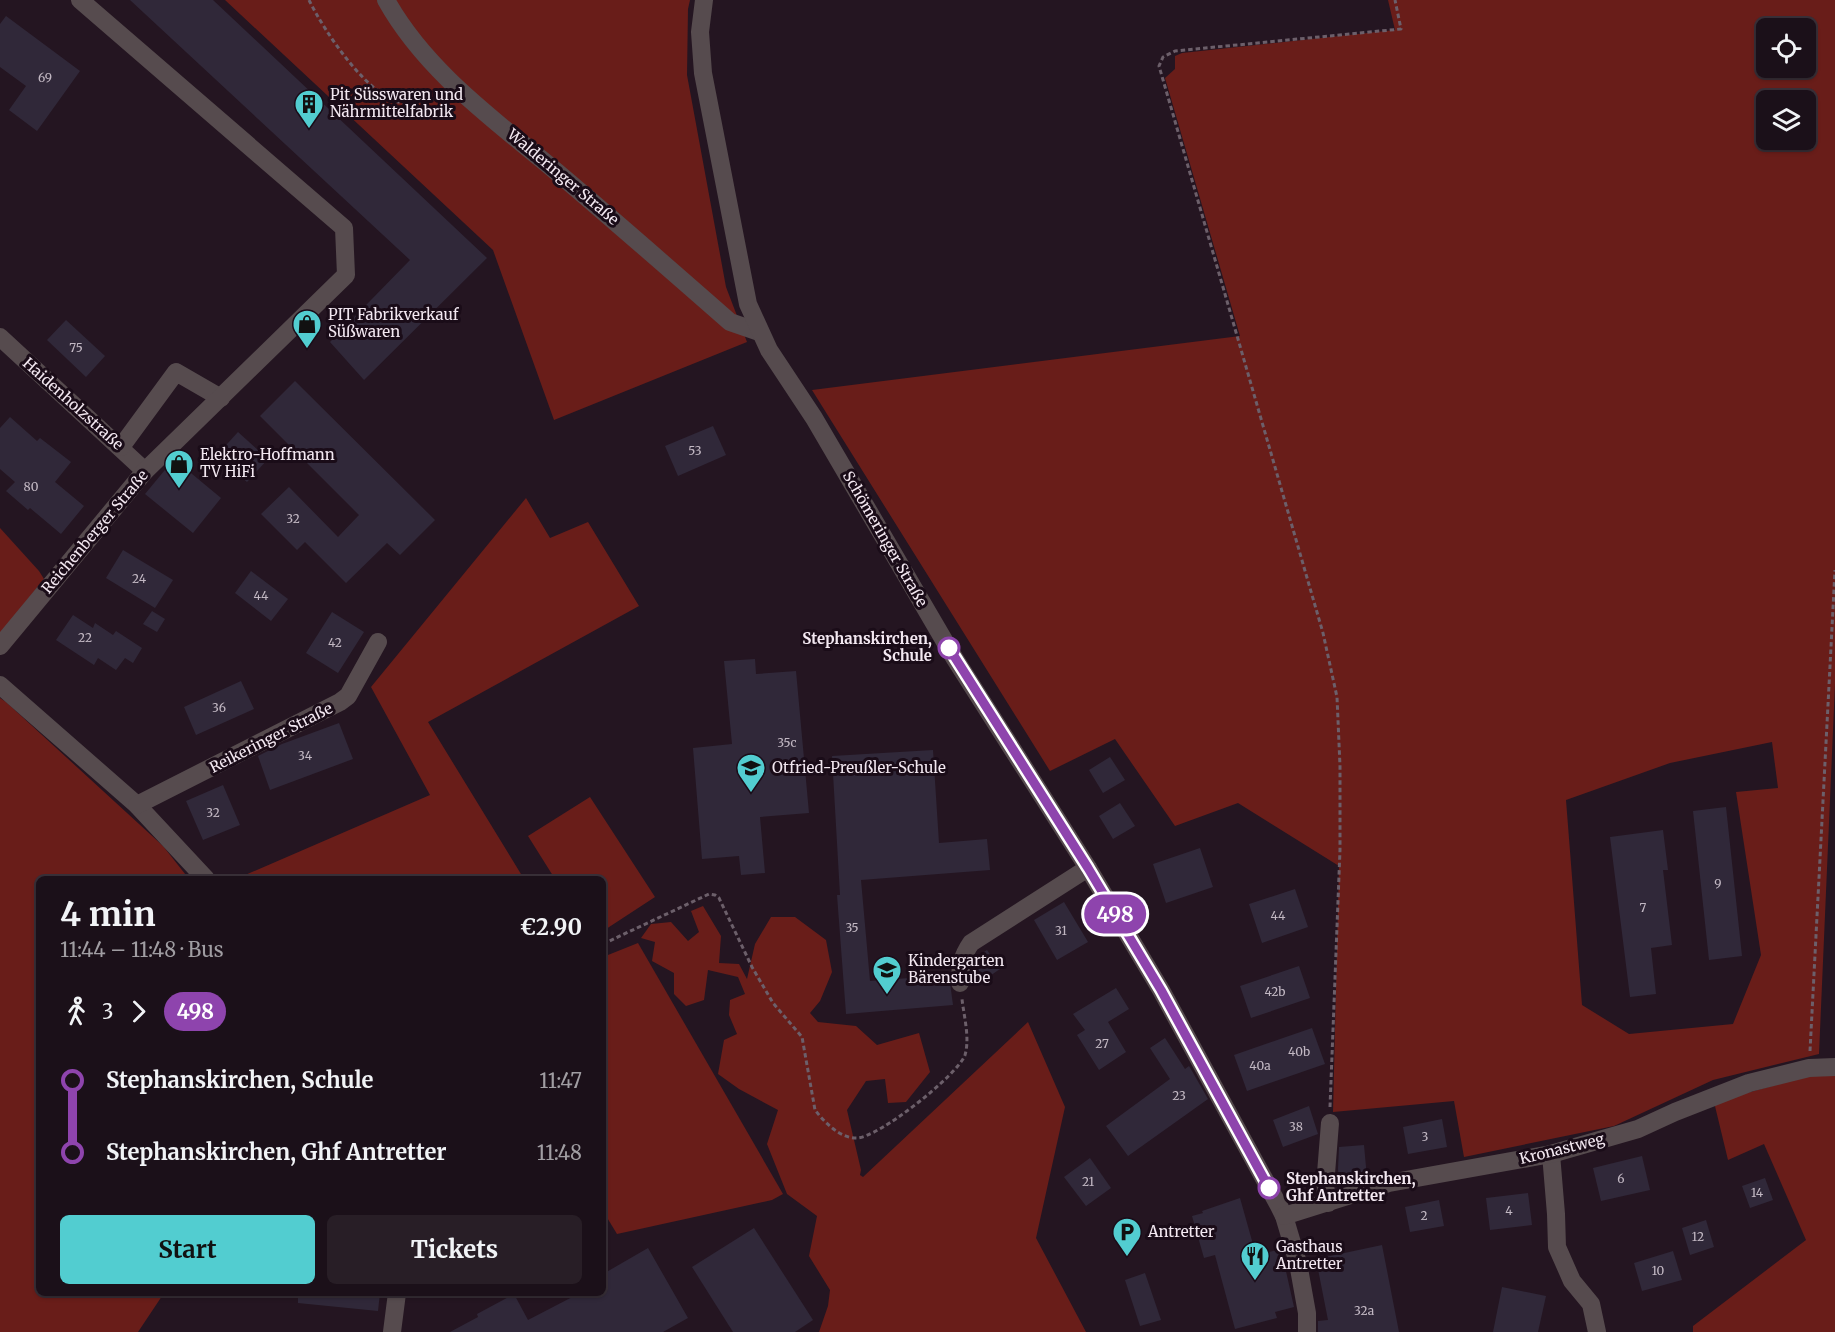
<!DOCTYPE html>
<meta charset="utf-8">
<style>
body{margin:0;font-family:Merriweather,serif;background:#281e26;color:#f1f3f6;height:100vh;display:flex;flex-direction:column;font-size:22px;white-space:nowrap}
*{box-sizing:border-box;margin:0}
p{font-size:20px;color:#a09da2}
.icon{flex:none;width:33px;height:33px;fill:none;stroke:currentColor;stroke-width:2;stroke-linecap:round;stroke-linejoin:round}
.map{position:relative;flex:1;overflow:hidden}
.sheet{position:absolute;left:36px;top:876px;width:570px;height:420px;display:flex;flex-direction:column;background:#1b1019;border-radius:9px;box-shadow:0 2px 4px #0004,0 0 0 2px #393038}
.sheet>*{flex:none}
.badge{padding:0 12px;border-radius:20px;font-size:21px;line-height:39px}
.fabs{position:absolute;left:1756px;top:18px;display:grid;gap:12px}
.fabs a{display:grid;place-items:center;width:60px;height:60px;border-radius:9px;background:#1b1019;box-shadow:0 2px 4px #0004,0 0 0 2px #393038;font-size:30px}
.map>.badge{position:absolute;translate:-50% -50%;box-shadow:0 0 0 3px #fff}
.legs{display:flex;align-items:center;gap:9px;height:66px;padding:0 24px;font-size:20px}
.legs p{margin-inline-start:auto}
.head{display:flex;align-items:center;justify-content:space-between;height:102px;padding:0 24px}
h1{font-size:33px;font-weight:700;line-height:45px}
.primary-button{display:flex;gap:12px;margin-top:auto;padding:12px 24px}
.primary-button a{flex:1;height:69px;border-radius:9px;background:#52cdd0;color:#111;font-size:24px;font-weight:700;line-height:69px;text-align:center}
.primary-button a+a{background:#281e26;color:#f1f3f6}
ul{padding:0 24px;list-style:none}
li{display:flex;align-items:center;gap:21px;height:72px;font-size:22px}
li i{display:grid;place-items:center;width:9px;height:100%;margin:0 8px;background:currentColor}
li i::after{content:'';width:15px;height:15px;margin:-8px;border:4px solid;border-radius:50%;background:#1b1019}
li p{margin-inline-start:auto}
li:first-child i{background:linear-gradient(#0000 50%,currentColor 0)}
li:last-child i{background:linear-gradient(currentColor 50%,#0000 0)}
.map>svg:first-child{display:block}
.green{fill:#691d19;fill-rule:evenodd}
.building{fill:#302839}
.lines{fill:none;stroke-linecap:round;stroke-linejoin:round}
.path{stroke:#6c5f6a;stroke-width:3;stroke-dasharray:4.5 3;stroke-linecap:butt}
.minor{stroke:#564b4e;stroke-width:18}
.line-1-casing{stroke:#fff;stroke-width:14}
.line-1{stroke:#8e44ad;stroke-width:9}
.stop-1-dot{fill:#fff;stroke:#8e44ad;stroke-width:3}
.labels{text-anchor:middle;stroke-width:6;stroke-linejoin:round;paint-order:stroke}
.number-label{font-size:12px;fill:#c2b8c3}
.poi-label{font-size:15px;fill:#f3e8f1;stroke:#1a0c18;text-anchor:start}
.street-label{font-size:15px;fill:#f3e8f1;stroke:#1a0c18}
.stop-label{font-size:15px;font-weight:bold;fill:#f3e8f1;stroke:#1a0c18;text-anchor:end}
</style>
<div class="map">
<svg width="1835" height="1332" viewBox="0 0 1835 1332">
<rect width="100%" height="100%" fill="#241521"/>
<!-- green -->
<g class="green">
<polygon points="225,0 690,0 688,9 687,75 726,287 747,342 554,420 493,250"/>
<path d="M1388 0H1835V684L1819 1054 1713 1080 1614 1126 1464 1157 1454 1101 1333 1112 1339 866 1238 803 1175 826 1115 739 1050 771 812 390 1240 336 1165 78 1175 69V56L1182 53 1395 30ZM1767 28H1806V68H1767ZM1767 100H1806V140H1767ZM1772 742 1778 788 1736 792 1761 955 1733 1024 1629 1034 1582 1005 1566 800 1670 763Z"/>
<polygon points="526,498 550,538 588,522 639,606 428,722 524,879 236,879 430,795 371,687"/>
<polygon points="0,528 39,571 44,579 0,634"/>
<polygon points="0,698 6,702 163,846 189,879 39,879 39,1293 164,1293 138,1332 0,1332"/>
<polygon points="590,797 655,897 603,931 603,879 555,879 528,836"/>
<polygon points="703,906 721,936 719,963 739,964 747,979 755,944 771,917 795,917 826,940 832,972 820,1001 810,1013 818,1022 856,1026 877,1045 919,1033 930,1072 906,1102 888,1103 885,1079 866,1081 847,1110 861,1170 860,1175 863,1177 1028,1022 1065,1107 1036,1238 1086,1332 819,1332 828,1306 830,1290 809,1256 817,1216 787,1194 767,1144 778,1110 739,1089 718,1074 724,1040 737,1034 729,1015 730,1000 745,994 738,977 708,970 704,1000 686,1006 674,994 674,973 652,961 655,942 641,938 651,924 671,922 688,941 699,932 691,911"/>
<polygon points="638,943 783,1194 772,1200 617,1234 603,1211 603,957"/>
<polygon points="1835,1075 1835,1332 1693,1332 1693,1326 1806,1240 1764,1144 1728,1160 1714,1102 1808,1076"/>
</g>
<!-- building -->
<g class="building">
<polygon points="130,0 213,0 487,258 364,380 330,342 410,260"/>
<polygon points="6,16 80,71 37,131 9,110 26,86 0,67 0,24"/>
<polygon points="66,320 105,356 86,377 47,340"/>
<polygon points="295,381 435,520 400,555 387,543 346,583 305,542 297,550 261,514 289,487 338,537 359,515 260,416"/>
<polygon points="10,417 37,441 40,438 71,462 55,482 84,506 61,534 30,508 28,510 6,491 15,482 0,469 0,428"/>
<polygon points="713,426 726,455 678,476 665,446"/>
<polygon points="238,432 268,459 247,482 217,455"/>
<polygon points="174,459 221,498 193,533 145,494"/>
<polygon points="123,550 173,580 155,608 106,578"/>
<polygon points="251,571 288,599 271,621 235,593"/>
<polygon points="152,611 165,619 157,632 143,624"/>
<polygon points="332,612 364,632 338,673 306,653"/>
<polygon points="73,615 93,628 95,623 113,635 116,631 142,648 133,663 125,658 116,670 98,658 94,665 56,640"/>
<polygon points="755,659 756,674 796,671 809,813 760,817 765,873 741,875 739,856 702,859 693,748 732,744 724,661"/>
<polygon points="241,681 254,709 196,735 184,707"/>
<polygon points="339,723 353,759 270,790 258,756 282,744"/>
<polygon points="933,750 939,843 987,839 990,870 861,880 870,981 949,975 953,1005 846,1014 837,895 840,895 832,756"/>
<polygon points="1110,757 1125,780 1103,793 1089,770"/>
<polygon points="223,785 240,825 203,840 186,801"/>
<polygon points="1120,803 1135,826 1113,839 1099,816"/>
<polygon points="1726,807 1742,956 1709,960 1693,811"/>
<polygon points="1663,830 1668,870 1663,870 1672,945 1651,948 1656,994 1630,997 1610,837"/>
<polygon points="1200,848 1213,887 1166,903 1153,864"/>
<polygon points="1295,889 1308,927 1262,943 1249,904"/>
<polygon points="1064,902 1088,942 1057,960 1034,920"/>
<polygon points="987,950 1000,969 984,980 973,963 975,958"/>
<polygon points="1299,966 1310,998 1251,1018 1240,986"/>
<polygon points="1116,988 1129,1009 1108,1022 1126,1052 1099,1070 1077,1035 1085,1030 1073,1014"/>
<polygon points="1312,1028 1325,1064 1247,1091 1234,1055"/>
<polygon points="1165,1038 1185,1069 1189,1066 1192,1071 1208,1099 1128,1156 1106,1126 1170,1079 1150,1048"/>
<polygon points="1309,1106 1318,1134 1283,1147 1273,1120"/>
<polygon points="1442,1119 1447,1147 1408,1154 1403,1127"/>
<polygon points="1364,1145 1367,1178 1339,1186 1338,1169 1339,1147"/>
<polygon points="1642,1156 1650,1190 1601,1201 1593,1168"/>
<polygon points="1090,1158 1111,1188 1086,1206 1064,1177"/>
<polygon points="1765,1178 1773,1200 1750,1208 1742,1186"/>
<polygon points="1528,1193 1532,1225 1490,1230 1486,1198"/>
<polygon points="1240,1198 1256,1255 1281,1249 1294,1307 1275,1312 1277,1318 1235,1329 1215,1255 1204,1258 1192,1216 1203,1213 1202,1211"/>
<polygon points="1439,1200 1444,1226 1410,1232 1405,1207"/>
<polygon points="1706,1220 1714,1247 1690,1255 1682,1228"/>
<polygon points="754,1228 813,1320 795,1332 733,1332 692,1267"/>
<polygon points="1382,1245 1399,1332 1318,1332 1318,1321 1328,1320 1316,1259"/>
<polygon points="648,1248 688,1318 663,1332 450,1332 478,1317 477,1314 514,1294 528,1320 580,1293 603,1293 603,1274"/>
<polygon points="1673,1251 1682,1280 1642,1291 1634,1263"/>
<polygon points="1145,1273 1161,1320 1140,1326 1125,1280"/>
<polygon points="1502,1287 1546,1296 1538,1332 1493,1332"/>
<polygon points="298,1293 380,1293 378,1311 298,1303"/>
</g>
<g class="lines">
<!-- path -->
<g class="path">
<path d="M309 0C323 29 369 100 404 103 418 104 430 96 445 101"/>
<path d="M603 944 709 894 715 895 719 898 752 967 773 1003 802 1037 815 1110C825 1123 840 1138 856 1138 877 1139 958 1075 965 1055 970 1038 964 1017 962 999"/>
<polyline points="1810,1051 1835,570"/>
<polyline points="1330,1107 1340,850 1340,766 1337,697 1323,633 1159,66 1163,57 1175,51 1401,29 1395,0"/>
</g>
<!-- minor -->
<g class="minor">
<path d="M386 0C426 72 496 121 558 173 616 222 673 272 730 322L759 332"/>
<polyline points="704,0 700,32 703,73 748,304 769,350 814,418 955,659 1088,868 1161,990 1279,1206 1284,1216 1298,1263 1307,1313 1307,1332"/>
<polyline points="0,337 145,471"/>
<polyline points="121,447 176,372 221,398"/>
<polyline points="0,646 145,471 346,275 344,228 80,0"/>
<polyline points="0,685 137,805 206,879"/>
<polyline points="137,805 340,702 348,696 378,642"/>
<path d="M960 983C960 966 962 956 971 943L1088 868"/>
<polyline points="1551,1154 1556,1214 1557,1247 1572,1281 1591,1304 1597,1332"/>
<polyline points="1328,1203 1325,1186 1330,1123"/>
<polyline points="1284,1216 1389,1183 1551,1154 1638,1129 1675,1112 1749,1083 1809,1068 1835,1067"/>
<polyline points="392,1332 397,1293"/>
</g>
</g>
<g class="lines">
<!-- line-1 casing -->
<g class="line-1-casing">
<polyline id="line-1" points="949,648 1088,868 1161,990 1269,1188"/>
</g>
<!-- line-1 -->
<use href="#line-1" class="line-1"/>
</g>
<!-- icons -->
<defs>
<g id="building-pin" transform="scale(1.5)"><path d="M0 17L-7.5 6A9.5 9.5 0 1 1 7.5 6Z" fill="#52cdd0" stroke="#1a0c18"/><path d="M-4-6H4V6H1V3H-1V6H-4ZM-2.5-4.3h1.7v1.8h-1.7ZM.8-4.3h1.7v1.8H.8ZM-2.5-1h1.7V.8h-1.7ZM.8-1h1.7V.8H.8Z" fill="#111"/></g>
<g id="shop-pin" transform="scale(1.5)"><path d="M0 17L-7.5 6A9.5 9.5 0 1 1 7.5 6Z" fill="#52cdd0" stroke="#1a0c18"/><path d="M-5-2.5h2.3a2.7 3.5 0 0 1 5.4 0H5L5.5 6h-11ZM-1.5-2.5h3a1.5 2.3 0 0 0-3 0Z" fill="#111"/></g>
<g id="school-pin" transform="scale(1.5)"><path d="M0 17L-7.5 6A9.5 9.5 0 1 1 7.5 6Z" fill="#52cdd0" stroke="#1a0c18"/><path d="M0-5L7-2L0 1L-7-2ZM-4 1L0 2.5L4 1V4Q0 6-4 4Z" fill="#111"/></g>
<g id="parking-pin" transform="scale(1.5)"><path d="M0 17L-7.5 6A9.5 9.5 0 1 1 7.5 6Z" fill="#52cdd0" stroke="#1a0c18"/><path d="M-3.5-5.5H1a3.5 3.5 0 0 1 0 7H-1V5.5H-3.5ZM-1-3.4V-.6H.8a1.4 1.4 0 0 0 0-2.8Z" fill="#111"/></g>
<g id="restaurant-pin" transform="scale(1.5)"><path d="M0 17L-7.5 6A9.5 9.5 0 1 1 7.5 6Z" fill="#52cdd0" stroke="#1a0c18"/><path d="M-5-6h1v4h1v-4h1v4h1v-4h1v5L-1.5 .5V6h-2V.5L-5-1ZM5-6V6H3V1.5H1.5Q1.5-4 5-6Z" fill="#111"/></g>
</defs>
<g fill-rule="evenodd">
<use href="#building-pin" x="309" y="104"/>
<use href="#shop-pin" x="307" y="324"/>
<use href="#shop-pin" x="179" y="464"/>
<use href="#school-pin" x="751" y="768"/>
<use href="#school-pin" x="887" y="970"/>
<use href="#parking-pin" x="1127" y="1232"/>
<use href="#restaurant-pin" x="1255" y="1256"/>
</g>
<!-- markers -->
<g class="stop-1-dot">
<circle cx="949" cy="648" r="10"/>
<circle cx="1269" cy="1188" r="10"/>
</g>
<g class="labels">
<!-- number labels -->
<g class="number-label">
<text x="45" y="82">69</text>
<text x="76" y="352">75</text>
<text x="695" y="455">53</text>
<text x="31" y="491">80</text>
<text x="293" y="523">32</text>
<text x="139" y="583">24</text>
<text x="261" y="600">44</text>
<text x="85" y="642">22</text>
<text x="335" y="647">42</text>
<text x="219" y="712">36</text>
<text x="787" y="747">35c</text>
<text x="305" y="760">34</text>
<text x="213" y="817">32</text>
<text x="1718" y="888">9</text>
<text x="1643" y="912">7</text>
<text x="1278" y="920">44</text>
<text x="852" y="932">35</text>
<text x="1061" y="935">31</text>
<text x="1275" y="996">42b</text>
<text x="1102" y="1048">27</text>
<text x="1299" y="1056">40b</text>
<text x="1260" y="1070">40a</text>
<text x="1179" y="1100">23</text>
<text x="1296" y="1131">38</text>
<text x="1425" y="1141">3</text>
<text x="1621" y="1183">6</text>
<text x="1088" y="1186">21</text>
<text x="1757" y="1197">14</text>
<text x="1509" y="1215">4</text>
<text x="1424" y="1220">2</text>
<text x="1698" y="1241">12</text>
<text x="1658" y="1275">10</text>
<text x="1364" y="1315">32a</text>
</g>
<!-- poi labels -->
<g class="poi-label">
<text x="330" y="100">Pit Süsswaren und<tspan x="330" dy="17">Nährmittelfabrik</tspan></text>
<text x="328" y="320">PIT Fabrikverkauf<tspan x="328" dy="17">Süßwaren</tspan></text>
<text x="200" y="460">Elektro-Hoffmann<tspan x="200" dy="17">TV HiFi</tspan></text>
<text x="772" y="773">Otfried-Preußler-Schule</text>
<text x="908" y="966">Kindergarten<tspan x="908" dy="17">Bärenstube</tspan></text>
<text x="1148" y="1237">Antretter</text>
<text x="1276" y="1252">Gasthaus<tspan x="1276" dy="17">Antretter</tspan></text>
</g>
<!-- street labels -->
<g class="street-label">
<text transform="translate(563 177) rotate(40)" y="5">Walderinger Straße</text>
<text transform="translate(73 404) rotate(42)" y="5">Haidenholzstraße</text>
<text transform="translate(95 532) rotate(-50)" y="5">Reichenberger Straße</text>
<text transform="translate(885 539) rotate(60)" y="5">Schömeringer Straße</text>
<text transform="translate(271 738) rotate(-27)" y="5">Reikeringer Straße</text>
<text transform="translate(1562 1149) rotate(-14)" y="5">Kronastweg</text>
</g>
<!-- stop labels -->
<g class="stop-label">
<text x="932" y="644">Stephanskirchen,<tspan x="932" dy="17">Schule</tspan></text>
<text x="1286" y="1184" text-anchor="start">Stephanskirchen,<tspan x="1286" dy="17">Ghf Antretter</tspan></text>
</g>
</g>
</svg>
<div class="fabs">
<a><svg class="icon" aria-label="locate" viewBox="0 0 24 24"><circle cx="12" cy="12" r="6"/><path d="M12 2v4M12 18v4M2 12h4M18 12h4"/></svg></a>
<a><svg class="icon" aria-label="layers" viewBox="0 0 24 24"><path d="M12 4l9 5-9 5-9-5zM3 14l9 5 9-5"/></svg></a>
</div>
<b class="badge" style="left:1115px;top:914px;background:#8e44ad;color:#fff">498</b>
<section class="sheet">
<div class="head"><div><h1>4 min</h1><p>11:44 – 11:48 · Bus</p></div><b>€2.90</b></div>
<div class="legs"><svg class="icon" aria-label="walk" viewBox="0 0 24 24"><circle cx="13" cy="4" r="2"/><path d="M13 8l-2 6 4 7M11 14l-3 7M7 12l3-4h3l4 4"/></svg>3<svg class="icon" aria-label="forward" viewBox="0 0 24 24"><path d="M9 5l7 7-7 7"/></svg><b class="badge" style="background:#8e44ad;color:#fff">498</b></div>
<ul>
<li><i style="color:#8e44ad"></i><b>Stephanskirchen, Schule</b><p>11:47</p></li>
<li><i style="color:#8e44ad"></i><b>Stephanskirchen, Ghf Antretter</b><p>11:48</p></li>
</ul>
<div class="primary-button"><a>Start</a><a>Tickets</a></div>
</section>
</div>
